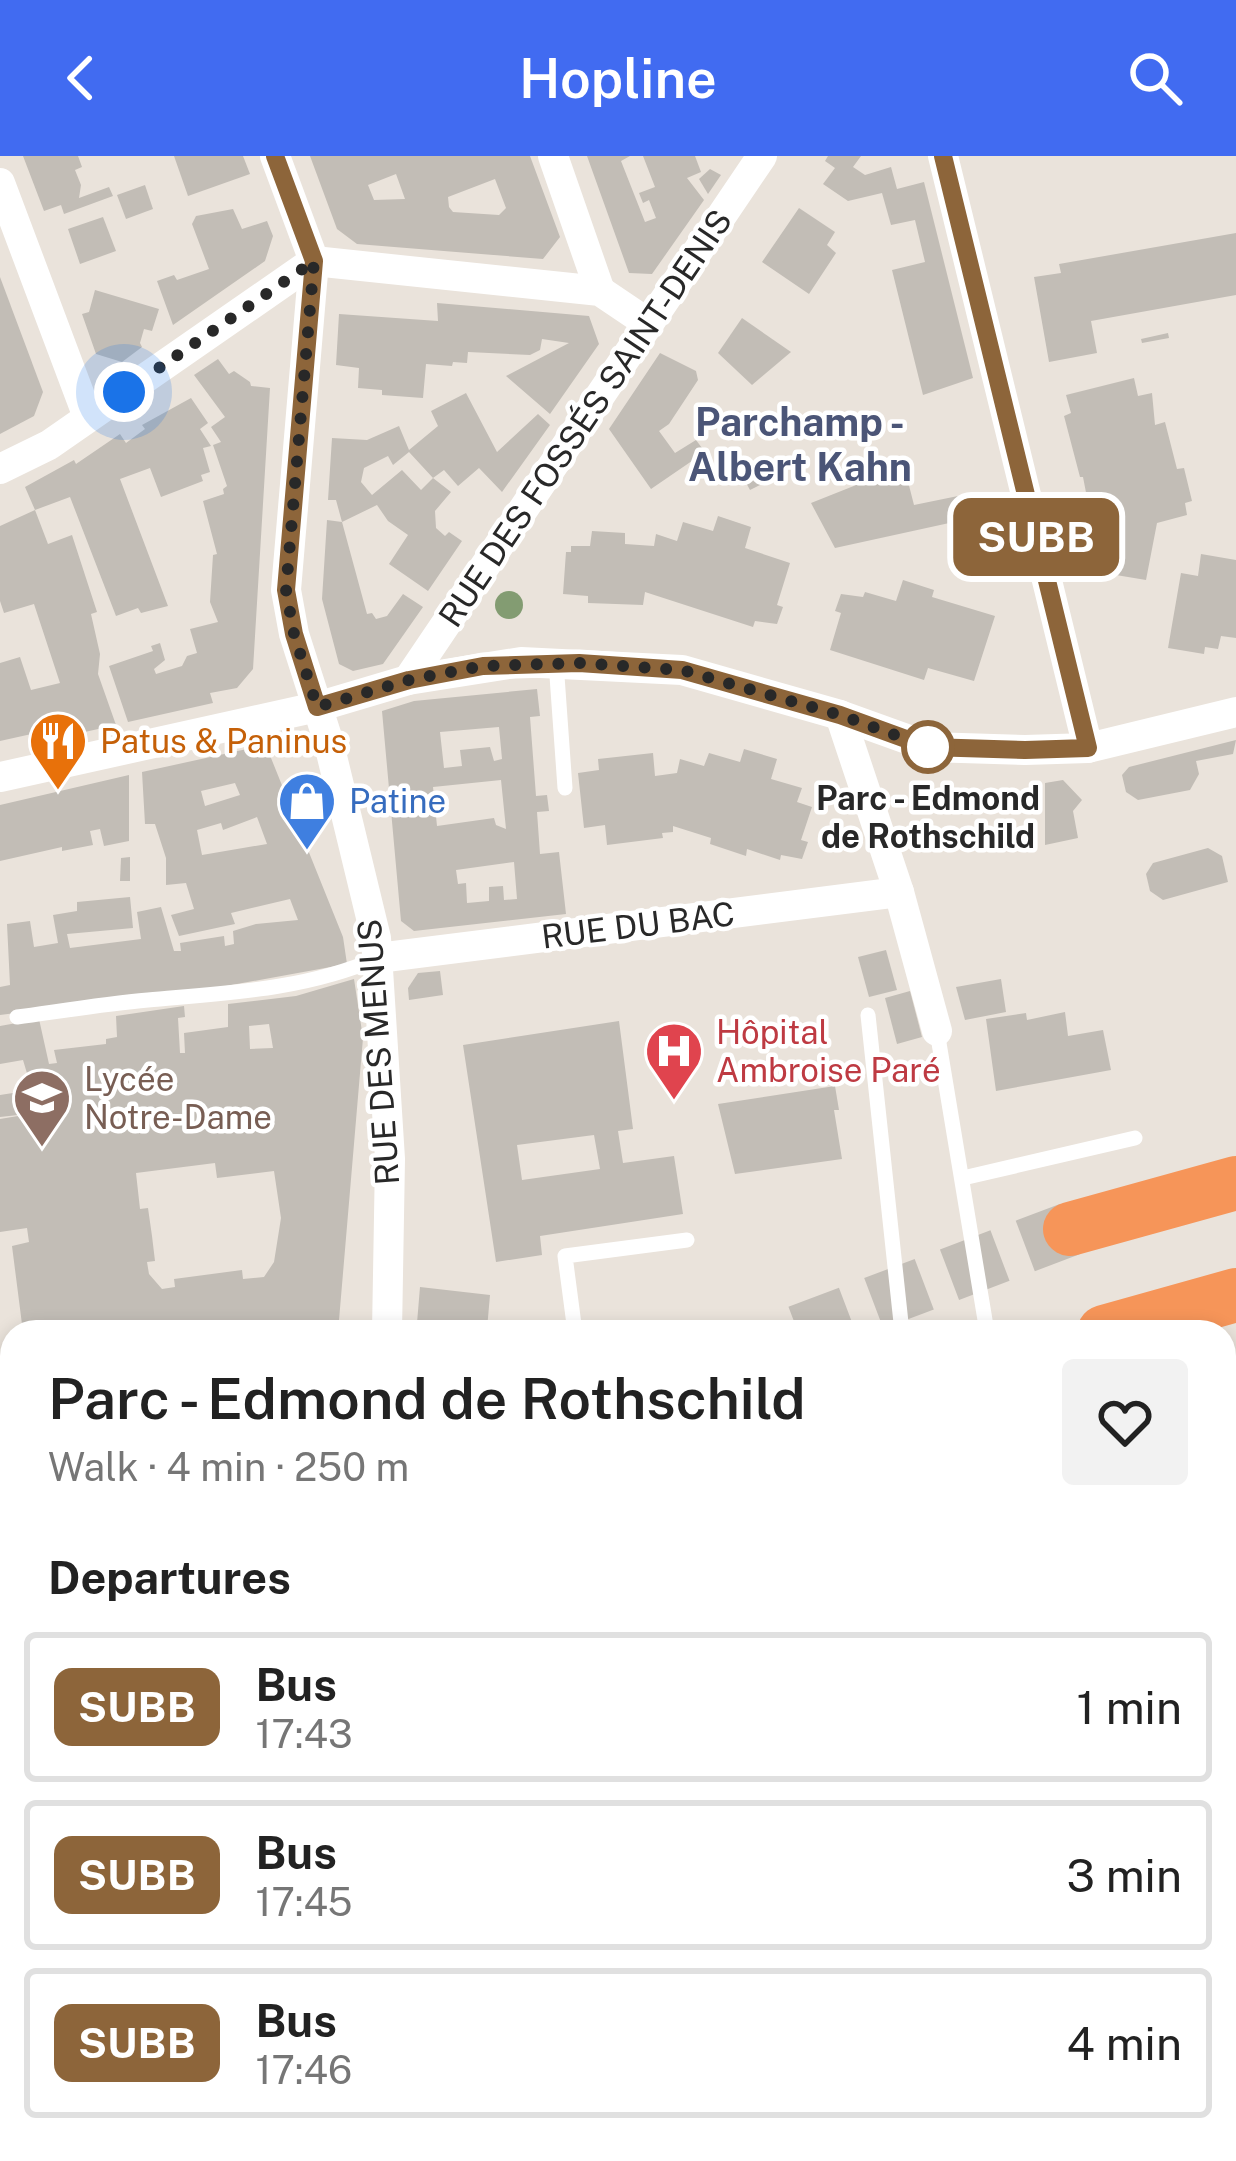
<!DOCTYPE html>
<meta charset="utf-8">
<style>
body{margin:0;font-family:"Public Sans",sans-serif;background:#f2f2f2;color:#222;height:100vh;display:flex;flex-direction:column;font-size:45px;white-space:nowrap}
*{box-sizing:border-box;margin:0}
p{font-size:39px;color:#767676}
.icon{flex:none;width:66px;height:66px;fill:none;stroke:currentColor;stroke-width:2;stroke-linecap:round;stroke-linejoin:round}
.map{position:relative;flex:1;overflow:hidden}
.sheet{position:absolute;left:0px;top:1164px;width:1236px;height:843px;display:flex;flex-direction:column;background:#fff;border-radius:36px 36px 0 0;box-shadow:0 6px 18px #0003}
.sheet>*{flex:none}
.badge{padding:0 24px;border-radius:18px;font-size:42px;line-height:78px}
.you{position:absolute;width:60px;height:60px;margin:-30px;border:9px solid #fff;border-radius:50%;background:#1a73e8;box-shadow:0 0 0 18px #1a73e833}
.map>.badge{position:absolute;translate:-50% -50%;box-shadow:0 0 0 6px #fff}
h2{padding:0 48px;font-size:45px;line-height:108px}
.round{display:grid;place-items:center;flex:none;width:126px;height:126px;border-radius:12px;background:#f2f2f2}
.head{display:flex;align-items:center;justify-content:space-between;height:204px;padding:0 48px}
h1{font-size:57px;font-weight:600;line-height:90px}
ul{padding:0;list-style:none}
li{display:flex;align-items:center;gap:36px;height:150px;margin:0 24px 18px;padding:0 24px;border:6px solid #e0e0e0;border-radius:12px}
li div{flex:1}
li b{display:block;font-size:45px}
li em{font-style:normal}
li .badge{min-width:132px;font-weight:700;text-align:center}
header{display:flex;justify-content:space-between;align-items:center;height:156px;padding:0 48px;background:#416bf1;color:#fff;font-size:54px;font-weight:600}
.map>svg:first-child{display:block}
.green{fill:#b5df99}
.pitch{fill:#c8e695}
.building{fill:#c2bdb6;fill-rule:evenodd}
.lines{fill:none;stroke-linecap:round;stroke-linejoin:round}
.highway-tunnel{stroke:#c3beb7;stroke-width:54;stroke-dasharray:54 27;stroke-linecap:butt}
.lane{stroke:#fff;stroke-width:15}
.street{stroke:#fff;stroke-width:30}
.highway{stroke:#f69559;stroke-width:54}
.tree{fill:#839c72}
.line-casing{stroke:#fff;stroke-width:27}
.line{stroke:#8d653a;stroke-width:18}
.walk{stroke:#282828;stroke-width:12;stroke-dasharray:0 21.6}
.stop-dot{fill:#fff;stroke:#8d653a;stroke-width:6}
.labels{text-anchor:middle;stroke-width:9;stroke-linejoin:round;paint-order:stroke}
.street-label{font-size:33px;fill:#282828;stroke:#fff}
.food-label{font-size:33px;fill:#c56008;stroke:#fff;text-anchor:start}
.stop-label{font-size:33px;font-weight:bold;fill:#282828;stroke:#fff}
.shop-label{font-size:33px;fill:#366cbe;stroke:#fff;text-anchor:start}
.health-label{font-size:33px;fill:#be3a42;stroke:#fff;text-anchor:start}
.education-label{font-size:33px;fill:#785e54;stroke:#fff;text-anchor:start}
.quarter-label{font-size:39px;font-weight:bold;fill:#4b5577;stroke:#fff}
</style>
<header><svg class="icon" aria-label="back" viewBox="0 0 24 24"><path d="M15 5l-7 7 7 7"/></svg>Hopline<svg class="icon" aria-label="search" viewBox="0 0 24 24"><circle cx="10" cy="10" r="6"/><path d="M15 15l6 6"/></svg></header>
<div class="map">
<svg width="1236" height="2005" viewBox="0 0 1236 2005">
<rect width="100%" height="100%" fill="#eae3db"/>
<!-- green -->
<g class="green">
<polygon points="1236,1233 1236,1707 1224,1712 1224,1237"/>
<polygon points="1030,1995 1151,1995 1153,2005 1030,2005"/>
</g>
<!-- pitch -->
<polygon class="pitch" points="12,1469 12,1561 0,1564 0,1473"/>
<!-- building -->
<g class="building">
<polygon points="23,0 78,0 82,11 75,14 81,29 79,42 109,31 113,40 64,58 61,49 44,55"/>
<polygon points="174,0 243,0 250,18 188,40"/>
<path d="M310 0H530L560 81 543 103 357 88 337 73ZM396 18 405 43 374 44 368 29ZM495 23 506 52 499 59 453 56 449 51 448 41Z"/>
<polygon points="587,0 630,0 621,5 645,66 656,62 649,44 643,47 639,37 655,31 643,0 695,0 701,16 687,22 704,44 652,118 629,117"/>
<polygon points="828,0 861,0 853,11 865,19 891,11 897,33 924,26 973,222 923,239 892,114 925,106 915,64 891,69 882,37 848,45 823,28 835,12 825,5"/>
<polygon points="710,13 721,19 708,38 699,23"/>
<polygon points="145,29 153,53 126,63 117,39"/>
<polygon points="799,52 835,76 827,89 836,97 809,138 762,106"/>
<polygon points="233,53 242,73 267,65 273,80 265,105 173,169 157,125 174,119 177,124 209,113 192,68 196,60"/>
<polygon points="103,61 116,95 80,108 68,73"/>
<polygon points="1236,77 1236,139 1091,165 1097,197 1049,206 1034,121 1061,117 1059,108"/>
<polygon points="0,121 43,236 34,260 0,278"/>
<polygon points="95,134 159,153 152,175 144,173 140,187 142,191 122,206 96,198 82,158 89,156"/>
<polygon points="437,147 589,160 599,188 550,258 506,220 569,187 542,183 540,194 530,199 468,196 467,207 453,206 452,210 426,208 423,242 382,239 382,234 358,232 359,212 336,209 339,158 438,165"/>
<polygon points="742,162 791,196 752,229 718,197"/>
<polygon points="1168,177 1169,182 1142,187 1141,183"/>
<polygon points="660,197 696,215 698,224 669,268 659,275 675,297 696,284 705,296 651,333 609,273"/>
<polygon points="218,203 229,218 234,215 250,226 251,230 270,232 253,513 237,532 210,537 213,547 128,566 109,510 153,495 151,490 160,487 165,504 154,513 156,518 182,510 187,500 197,497 190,473 218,466 210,446 213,399 217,398 203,345 224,338 223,333 227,330 213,289 221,286 211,271 225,261 194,219"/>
<polygon points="1134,222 1138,240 1152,237 1155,269 1165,266 1177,313 1184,312 1192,345 1185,347 1187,359 1157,367 1146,424 1104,417 1107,400 1098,398 1083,321 1080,321 1064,260 1071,257 1066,239"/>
<polygon points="466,237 497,296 538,258 550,269 502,336 479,312 458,330 444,314 433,322 409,296 393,309 388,300 364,312 361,326 372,339 402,314 421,334 433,322 451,336 435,355 436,372 445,380 449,376 462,385 428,435 389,408 408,379 388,365 377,349 342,366 336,344 328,344 332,282 367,284 399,270 409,294 438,270 431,255"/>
<polygon points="191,242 208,267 200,273 211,290 203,292 210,316 201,319 203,325 161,341 150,312 120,323 168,450 141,457 138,452 116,460 70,341 35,354 25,331 74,304 76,308 120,278 126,287 145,273 142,269"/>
<polygon points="904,310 914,349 958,340 963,364 835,392 811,347"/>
<polygon points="757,316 762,328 750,334 744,323"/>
<polygon points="35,354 48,388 72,379 97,456 91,458 100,498 98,518 116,569 49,584 45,575 0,585 0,507 20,501 31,534 60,527 34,448 4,457 0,445 0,370"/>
<polygon points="718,360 751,371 745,392 790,407 777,449 783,451 777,468 755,465 753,471 645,436 643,449 588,447 588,440 563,438 566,396 571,396 571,390 590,390 592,375 625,377 625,388 654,390 656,378 677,385 683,366 713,375"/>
<polygon points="327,364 342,366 367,458 372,457 376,463 387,460 403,438 423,451 383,508 353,515 339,508 322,443"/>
<polygon points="1201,398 1236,404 1236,482 1221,480 1218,493 1205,491 1204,498 1168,492 1181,417 1198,420"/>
<polygon points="903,424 934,434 932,441 995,460 974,525 928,512 924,524 830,494 841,457 835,455 841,438 863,441 865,436 896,445"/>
<path d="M537 533 540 560 530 561 536 640 547 639 549 655 537 656 540 698 559 696 566 758 414 775 401 765 382 555 414 545ZM499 571 502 603 494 605 490 591 460 594 462 610 444 612 440 576ZM501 624 506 673 496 669 494 662 437 670 433 631ZM514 706 517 743 504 744 503 730 489 731V745L467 747 466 727 458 728 456 714Z"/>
<polygon points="1236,584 1233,598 1196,605 1199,618 1190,634 1138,644 1126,636 1122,619 1129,611"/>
<path d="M256 591 269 597 343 781 347 808 226 830 0 859V831L10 829 7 768 30 765 34 791 58 787 53 759 77 755V746L130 741 133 772 67 778 70 792 141 783 137 756 161 751 174 795H181L180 787 224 780 225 790 234 788 233 775 256 768 298 764 290 743 231 757 235 768 179 780 171 759 194 753 186 727 166 729V702L155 668H145L142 616ZM235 627 240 639 205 650 201 635ZM257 661 267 688 202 699 197 674 221 667 223 674Z"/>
<polygon points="744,593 777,603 771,623 802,632 797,646 812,651 801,684 808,686 802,703 781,699 780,704 747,693 746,700 710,688 711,682 673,670 673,676 662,677 663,682 607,689 605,669 584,672 578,617 599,614 598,603 653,597 655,620 677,617 680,603 704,610 709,597 740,606"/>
<polygon points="129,619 129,685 104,690 100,673 90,675 93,689 62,695 62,691 0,705 0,649"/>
<polygon points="1063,624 1082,644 1073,655 1078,682 1045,689 1045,627"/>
<polygon points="1208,692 1222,700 1228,726 1163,744 1150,735 1146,718 1153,707"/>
<polygon points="130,701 130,725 120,725 121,702"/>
<polygon points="886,794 897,834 869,841 858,801"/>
<polygon points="440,815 443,839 409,844 408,832 418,817"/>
<path d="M354 823 363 882 338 1176H23L12 1090 29 1086 27 1072 0 1076V963L36 957 0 961V939L32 934 23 904 0 908V870L39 863 49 908 57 907 54 894 106 888V883L117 881 116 860 184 850 185 861 178 862 180 897H185L184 877 228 871V848L296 840ZM269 868 273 892 250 893 249 870ZM215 1007 217 1022 274 1015 281 1062 274 1106 264 1121 243 1123 242 1114 174 1123 175 1131 162 1133 149 1118 147 1106 155 1105 152 1080 148 1052 140 1053 136 1017Z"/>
<polygon points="1001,823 1006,856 965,864 956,831"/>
<polygon points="910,835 922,881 897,888 885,842"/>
<polygon points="1065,856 1068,880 1103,874 1111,914 996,935 986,863 1026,857 1027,864"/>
<path d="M619 865 633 973 618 975 623 1007 674 1000 683 1058 540 1080 542 1099 496 1106 463 889ZM594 979 600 1013 522 1024 517 989Z"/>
<polygon points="835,930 839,954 834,954 842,1003 735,1018 718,948"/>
<polygon points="420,1131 490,1139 487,1173 417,1167"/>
<polygon points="12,1236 12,1343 0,1344 0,1237"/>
<polygon points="12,1417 12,1440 3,1442 0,1420"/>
<polygon points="9,1686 12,1738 0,1739 0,1687"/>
<polygon points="276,1995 369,1995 359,2005 272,2005"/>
<polygon points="442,1995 575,1995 577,2005 443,2005"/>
<polygon points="718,1995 794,1995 796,2005 720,2005"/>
</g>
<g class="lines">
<!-- highway-tunnel -->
<g class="highway-tunnel">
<polyline points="798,1176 1070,1073"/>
<polyline points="0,1478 12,1474"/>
<polyline points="0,1594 12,1590"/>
</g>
<!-- lane -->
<g class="lane">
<polyline points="556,506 565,632"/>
<polyline points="868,859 902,1176"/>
<path d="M17 861C61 855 104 848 148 844 226 837 305 834 378 802"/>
<polyline points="937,875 987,1176"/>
<polyline points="963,1022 1135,982"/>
<polyline points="575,1176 565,1100 687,1084"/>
<polyline points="1224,1219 1236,1216"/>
<polyline points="0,1791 12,1776"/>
<polyline points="0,1917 12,1905"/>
<polyline points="236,1995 236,2005"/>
<polyline points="991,1995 992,2005"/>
</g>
<!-- street -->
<g class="street">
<polyline points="275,0 314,105 286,434 294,478 328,584 376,782 390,1003 387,1176"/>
<polyline points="553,0 600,135"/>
<polyline points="943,0 1088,592"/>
<polyline points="0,27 88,261"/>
<polyline points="0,313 49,289 314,105 600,135 649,168"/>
<polyline points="408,524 762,0"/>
<polyline points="840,559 899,736 937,875"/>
<polyline points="0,621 317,551 408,524 521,506 682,514 840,559 929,591 1025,594 1088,592 1236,556"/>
<polyline points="378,802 899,736"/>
<polyline points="0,1629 12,1626"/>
</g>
<!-- highway -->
<g class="highway">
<polyline points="1070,1073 1236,1027"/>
<polyline points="1104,1176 1236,1139"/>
</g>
</g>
<!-- trees -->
<circle class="tree" cx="509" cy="449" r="14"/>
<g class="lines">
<!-- line casing -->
<g class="line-casing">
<polyline id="line" points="275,0 314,105 286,434 294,478 317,551 409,524 483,510 579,507 682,514 840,559 928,591 1025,594 1088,592 943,0"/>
</g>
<!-- line -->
<use href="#line" class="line"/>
<!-- walk -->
<polyline class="walk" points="124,236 314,105 286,434 294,478 317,551 409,524 483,510 579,507 682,514 840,559 928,591"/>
</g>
<!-- icons -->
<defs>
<g id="restaurant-pin" transform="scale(3)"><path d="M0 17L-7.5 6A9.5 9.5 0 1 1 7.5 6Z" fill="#e8710a" stroke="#fff"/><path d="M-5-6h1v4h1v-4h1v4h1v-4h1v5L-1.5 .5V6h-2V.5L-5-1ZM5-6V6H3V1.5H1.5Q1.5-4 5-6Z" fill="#fff"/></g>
<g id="shop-pin" transform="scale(3)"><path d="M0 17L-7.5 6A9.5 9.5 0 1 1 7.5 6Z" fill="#3f7fe0" stroke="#fff"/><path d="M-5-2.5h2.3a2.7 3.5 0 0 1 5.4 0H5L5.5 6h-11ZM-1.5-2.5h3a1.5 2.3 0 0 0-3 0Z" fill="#fff"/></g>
<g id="hospital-pin" transform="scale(3)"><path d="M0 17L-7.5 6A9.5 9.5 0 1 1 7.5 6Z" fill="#e0444e" stroke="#fff"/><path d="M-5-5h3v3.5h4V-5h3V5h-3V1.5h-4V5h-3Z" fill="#fff"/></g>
<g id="school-pin" transform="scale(3)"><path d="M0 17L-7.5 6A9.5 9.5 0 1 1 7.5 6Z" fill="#8d6e63" stroke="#fff"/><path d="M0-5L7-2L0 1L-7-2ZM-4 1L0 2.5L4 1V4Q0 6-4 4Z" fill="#fff"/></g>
</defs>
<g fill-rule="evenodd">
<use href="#restaurant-pin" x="58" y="585"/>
<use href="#shop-pin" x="307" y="645"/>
<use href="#hospital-pin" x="674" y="895"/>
<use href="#school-pin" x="42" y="942"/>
</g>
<!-- markers -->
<circle class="stop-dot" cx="928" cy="591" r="24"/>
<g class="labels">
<!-- street labels -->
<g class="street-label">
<text transform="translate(585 262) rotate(-56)" y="12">RUE DES FOSSÉS SAINT-DENIS</text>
<text transform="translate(638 769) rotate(-7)" y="12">RUE DU BAC</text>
<text transform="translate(378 896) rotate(-94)" y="12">RUE DES MENUS</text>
</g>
<!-- food labels -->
<g class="food-label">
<text x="100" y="597">Patus &amp; Paninus</text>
</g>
<!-- stop labels -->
<g class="stop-label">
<text x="928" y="654">Parc - Edmond<tspan x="928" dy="38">de Rothschild</tspan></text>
</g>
<!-- shop labels -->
<g class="shop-label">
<text x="349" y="657">Patine</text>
</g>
<!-- health labels -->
<g class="health-label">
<text x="716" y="888">Hôpital<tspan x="716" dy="38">Ambroise Paré</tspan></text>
</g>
<!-- education labels -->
<g class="education-label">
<text x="84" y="935">Lycée<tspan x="84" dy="38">Notre-Dame</tspan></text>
</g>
<!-- quarter labels -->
<g class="quarter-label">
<text x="800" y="280">Parchamp -<tspan x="800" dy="45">Albert Kahn</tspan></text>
</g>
</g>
</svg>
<div class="you" style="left:124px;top:236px"></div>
<b class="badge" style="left:1036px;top:381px;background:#8d653a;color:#fff">SUBB</b>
<section class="sheet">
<div class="head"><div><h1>Parc - Edmond de Rothschild</h1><p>Walk · 4 min · 250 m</p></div><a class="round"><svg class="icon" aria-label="heart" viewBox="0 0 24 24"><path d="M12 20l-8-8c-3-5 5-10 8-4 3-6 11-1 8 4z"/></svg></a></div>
<h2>Departures</h2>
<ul>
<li><span class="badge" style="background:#8d653a;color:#fff">SUBB</span><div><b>Bus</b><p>17:43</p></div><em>1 min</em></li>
<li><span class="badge" style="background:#8d653a;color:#fff">SUBB</span><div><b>Bus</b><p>17:45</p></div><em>3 min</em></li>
<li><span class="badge" style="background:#8d653a;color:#fff">SUBB</span><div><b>Bus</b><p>17:46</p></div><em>4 min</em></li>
</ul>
</section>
</div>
